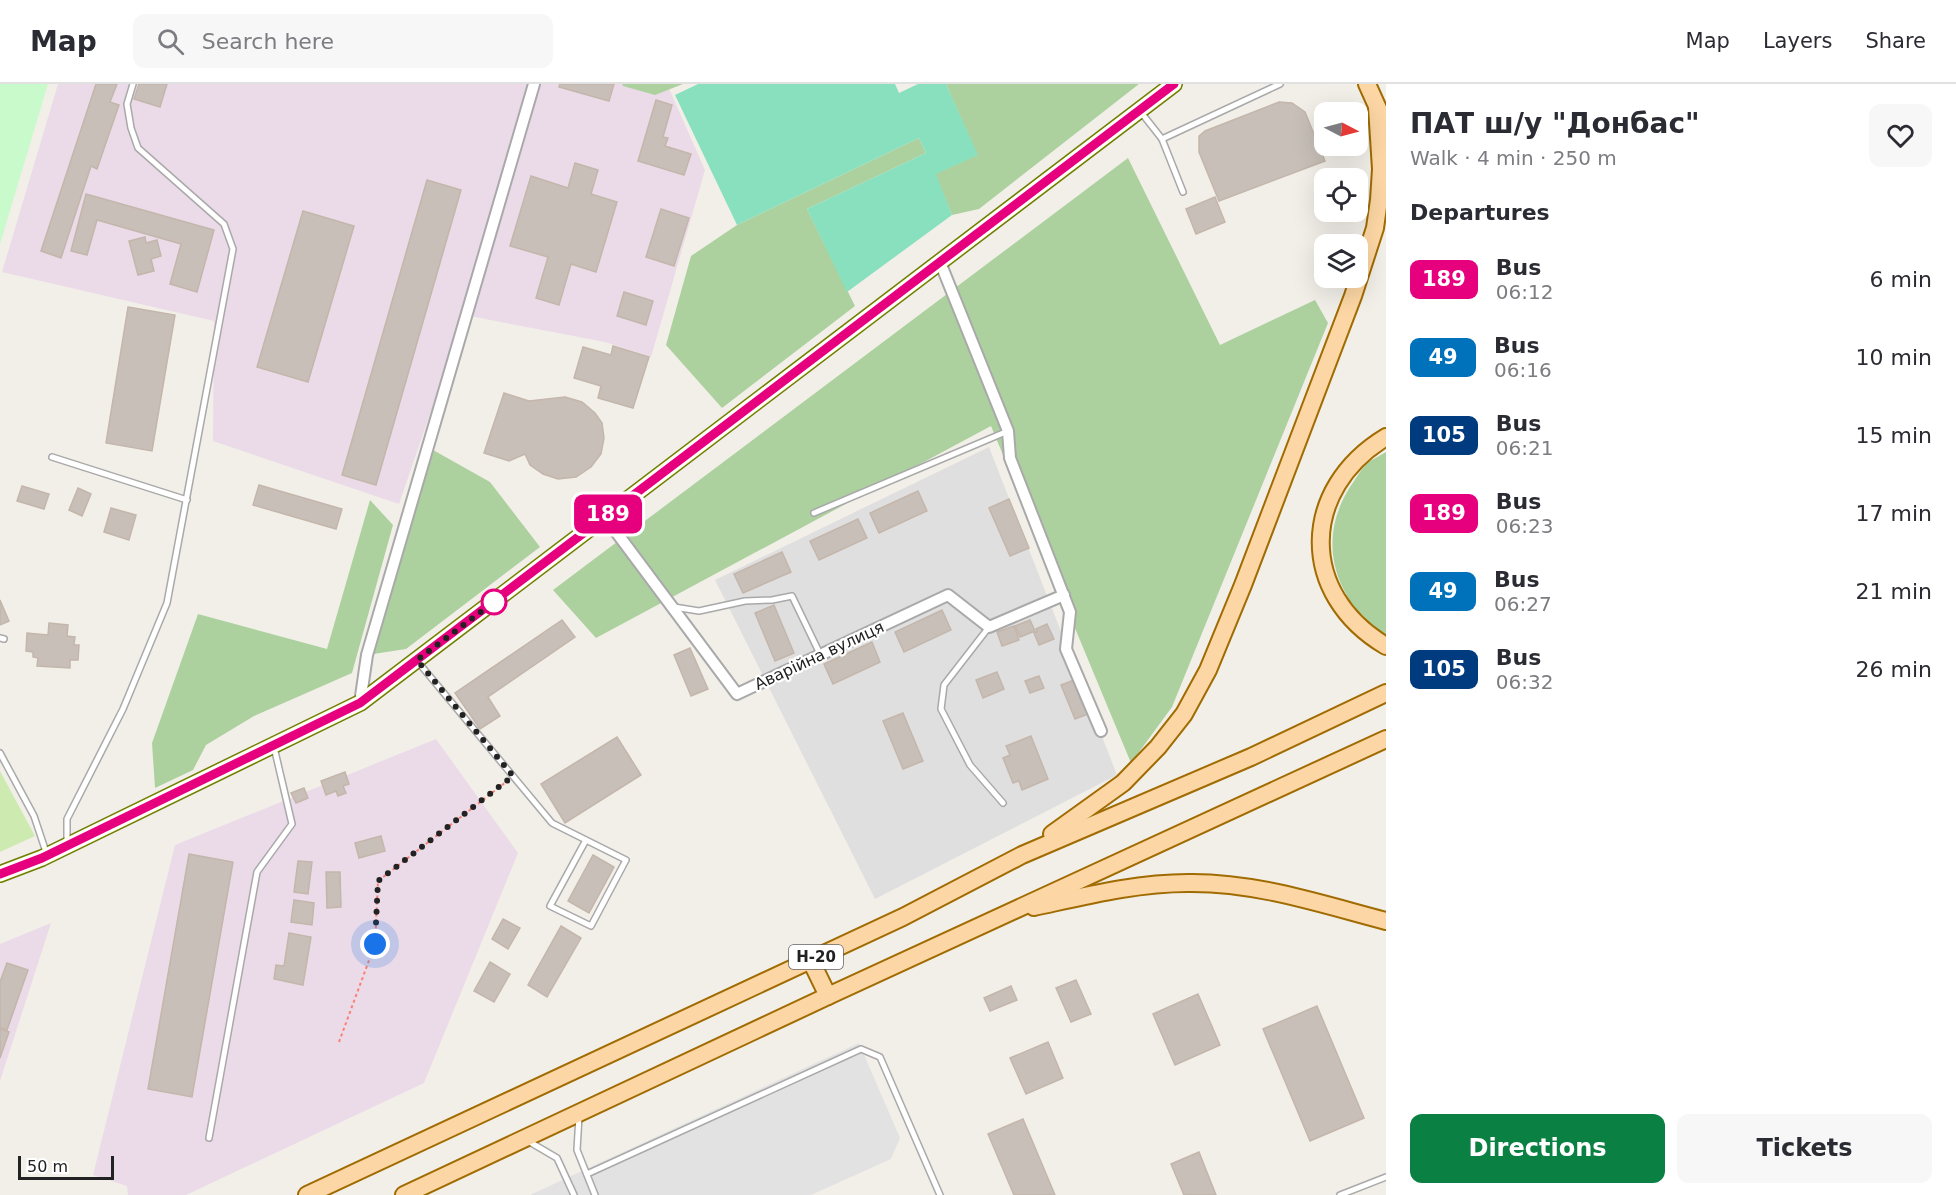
<!DOCTYPE html>
<meta charset="utf-8">
<style>
body{margin:0;font-family:"DejaVu Sans",sans-serif;background:#f7f7f7;color:#2b2b33;height:100vh;display:flex;flex-direction:column;font-size:22px;white-space:nowrap}
*{box-sizing:border-box;margin:0}
p{font-size:20px;color:#7c7c81}
.icon{flex:none;width:33px;height:33px;fill:none;stroke:currentColor;stroke-width:2;stroke-linecap:round;stroke-linejoin:round}
.map{position:relative;flex:1;overflow:hidden}
.details{display:flex;flex-direction:column;background:#fff;width:570px}
.details>*{flex:none}
.badge{padding:0 12px;border-radius:9px;font-size:21px;line-height:39px}
.needle{width:39px;rotate:96deg}
.fabs{position:absolute;left:1314px;top:18px;display:grid;gap:12px}
.fabs a{display:grid;place-items:center;width:54px;height:54px;border-radius:12px;background:#fff;box-shadow:0 6px 24px #0002;font-size:30px}
.scale{position:absolute;left:18px;bottom:15px;width:96px;box-sizing:border-box;padding-left:6px;border:3px solid #222;border-top:0;font-size:16px;line-height:21px;white-space:nowrap;color:#222;-webkit-text-stroke:4px #fff;paint-order:stroke}
.you{position:absolute;width:30px;height:30px;margin:-15px;border:4px solid #fff;border-radius:50%;background:#1a73e8;box-shadow:0 0 0 9px #1a73e833}
.map>.badge{position:absolute;translate:-50% -50%;box-shadow:0 0 0 3px #fff}
h2{padding:0 24px;font-size:22px;line-height:54px}
.round{display:grid;place-items:center;flex:none;width:63px;height:63px;border-radius:12px;background:#f7f7f7}
.headline{display:flex;align-items:center;justify-content:space-between;height:102px;padding:0 24px}
h1{font-size:28px;font-weight:700;line-height:45px}
.button{display:flex;gap:12px;margin-top:auto;padding:12px 24px}
.button a{flex:1;height:69px;border-radius:12px;background:#0b8043;color:#fff;font-size:24px;font-weight:700;line-height:69px;text-align:center}
.button a+a{background:#f7f7f7;color:#2b2b33}
ul{padding:0;list-style:none}
li{display:flex;align-items:center;gap:18px;height:78px;padding:0 24px}
li div{flex:1}
li b{display:block;font-size:22px}
li em{font-style:normal}
li .badge{min-width:66px;font-weight:700;text-align:center}
header{display:flex;align-items:center;gap:36px;box-sizing:border-box;height:84px;padding:0 30px;background:#fff;border-bottom:2px solid #e1e1e2}
header strong{font-size:28px}
nav{display:flex;gap:33px;margin-inline-start:auto;font-size:21px}
.search{width:420px;height:54px;background:#f7f7f7;display:flex;align-items:center;gap:15px;box-sizing:border-box;padding:0 21px;border-radius:12px;color:#7c7c81;font-size:22px}
main{display:flex;flex:1;min-height:0}
.map>svg:first-child{display:block}
.residential{fill:#e0dfdf}
.industrial{fill:#ebdbe8}
.grass{fill:#cdebb0}
.forest{fill:#add19e}
.park{fill:#c8facc}
.pitch{fill:#88e0be}
.parking{fill:#e2e2e2}
.building{fill:#c7bfb8;stroke:#c4b6ab;stroke-width:1.5}
.lines{fill:none;stroke-linecap:round;stroke-linejoin:round}
.lane-casing{stroke:#a9a9a9;stroke-width:8}
.street-casing{stroke:#a9a9a9;stroke-width:14}
.secondary-casing{stroke:#707d05;stroke-width:18}
.primary-casing{stroke:#a06b00;stroke-width:20}
.path{stroke:#fa8072;stroke-width:2;stroke-dasharray:3 3;stroke-linecap:butt}
.lane{stroke:#fff;stroke-width:5}
.street{stroke:#fff;stroke-width:10}
.secondary{stroke:#f7fabf;stroke-width:15}
.primary{stroke:#fcd6a4;stroke-width:16}
.line-casing{stroke:#fff;stroke-width:14}
.line{stroke:#e6007e;stroke-width:9}
.walk{stroke:#222;stroke-width:6;stroke-dasharray:0 10.8}
.stop-dot{fill:#fff;stroke:#e6007e;stroke-width:3}
.labels{text-anchor:middle;stroke-width:4.5;stroke-linejoin:round;paint-order:stroke}
.shield{fill:#fff;stroke:#646464;stroke-width:1.5}
.shield-label{font-size:15px;font-weight:bold;fill:#222}
.street-label{font-size:16px;fill:#222;stroke:#fff}
</style>
<header>
<strong>Map</strong>
<div class="search"><svg class="icon" aria-label="search" viewBox="0 0 24 24"><circle cx="10" cy="10" r="6"/><path d="M15 15l6 6"/></svg>Search here</div>
<nav><a>Map</a><a>Layers</a><a>Share</a></nav>
</header>
<main>
<div class="map">
<svg width="1386" height="1111" viewBox="0 0 1386 1111">
<rect width="100%" height="100%" fill="#f2efe9"/>
<!-- residential -->
<polygon class="residential" points="989,363 1117,691 875,815 715,496"/>
<!-- industrial -->
<g class="industrial">
<polygon points="58,0 667,0 705,86 651,273 605,258 464,231 399,420 213,357 214,237 2,188"/>
<polygon points="436,655 518,769 424,999 186,1111 128,1111 127,1102 93,1091 175,761"/>
<polygon points="51,839 0,997 0,860"/>
</g>
<!-- grass -->
<polygon class="grass" points="0,687 35,752 0,768"/>
<!-- forest -->
<g class="forest">
<polygon points="622,0 683,0 655,11 623,2"/>
<polygon points="946,0 1139,0 979,125 952,131 935,90 977,71"/>
<polygon points="919,54 926,69 807,125 855,222 722,324 666,261 691,172 737,141"/>
<polygon points="1128,74 1220,261 1315,216 1328,239 1172,623 1131,679 991,342 596,554 553,506"/>
<polygon points="426,362 490,398 540,463 406,565 367,571"/>
<path d="M1386 368V553C1335 517 1315 458 1350 403 1355 396 1360 387 1366 380 1372 375 1380 372 1386 368Z"/>
<polygon points="370,416 393,441 352,589 254,632 206,661 193,686 155,704 152,659 198,530 327,565"/>
</g>
<!-- park -->
<polygon class="park" points="0,0 48,0 0,160"/>
<!-- pitch -->
<polygon class="pitch" points="698,0 895,0 899,9 918,0 946,0 978,71 936,90 952,131 847,208 807,125 926,69 919,54 737,141 675,11"/>
<!-- parking -->
<polygon class="parking" points="859,959 900,1054 891,1075 811,1111 530,1111"/>
<!-- building -->
<g class="building">
<polygon points="96,0 117,0 110,18 119,21 97,85 91,82 61,174 41,167"/>
<polygon points="139,0 167,0 160,23 134,15"/>
<polygon points="560,0 614,0 609,17 559,3"/>
<polygon points="656,16 672,21 663,53 668,54 665,62 691,70 684,91 638,77"/>
<polygon points="1279,18 1292,19 1305,28 1325,77 1219,117 1199,68 1199,52 1205,47"/>
<polygon points="575,79 598,86 591,110 617,118 596,188 571,180 559,221 536,214 548,173 510,162 531,92 568,104"/>
<polygon points="427,96 461,106 376,401 342,391"/>
<polygon points="86,110 214,146 197,208 170,200 181,160 97,136 87,171 71,167"/>
<polygon points="1215,113 1225,138 1196,150 1186,125"/>
<polygon points="661,125 689,134 674,182 646,173"/>
<polygon points="303,127 354,142 308,298 257,283"/>
<polygon points="145,153 146,159 157,156 161,172 151,175 154,187 138,191 129,157"/>
<polygon points="624,208 653,217 646,241 617,232"/>
<polygon points="128,223 175,231 152,367 106,359"/>
<polygon points="613,262 649,273 633,324 598,314 601,302 574,294 583,263 611,271"/>
<polygon points="504,309 529,317 565,313 582,318 595,329 602,339 604,354 601,370 591,383 576,393 558,395 543,390 530,381 525,370 509,377 484,369"/>
<polygon points="259,401 342,425 336,445 253,421"/>
<polygon points="22,402 49,410 44,425 17,417"/>
<polygon points="78,404 91,410 82,432 69,426"/>
<polygon points="918,407 927,427 879,449 870,429"/>
<polygon points="1009,415 1029,464 1010,472 989,424"/>
<polygon points="111,424 136,431 129,456 104,448"/>
<polygon points="858,435 867,454 819,476 810,457"/>
<polygon points="782,468 791,488 743,509 734,490"/>
<polygon points="0,516 9,537 0,541"/>
<polygon points="774,521 794,569 775,577 755,529"/>
<polygon points="942,526 951,546 904,568 895,548"/>
<polygon points="562,536 575,553 488,613 500,632 480,645 455,609"/>
<polygon points="1030,536 1035,547 1020,553 1015,542"/>
<polygon points="49,539 68,541 67,552 75,553 74,561 79,561 78,576 70,576 70,584 37,582 38,574 33,573 33,568 26,567 27,549 48,551"/>
<polygon points="1047,540 1054,555 1039,561 1034,549 1037,548 1036,545"/>
<polygon points="1014,542 1019,556 1002,562 997,548"/>
<polygon points="872,558 880,578 833,600 824,580"/>
<polygon points="690,564 708,605 691,612 674,571"/>
<polygon points="997,588 1004,605 983,614 976,596"/>
<polygon points="1039,592 1044,604 1030,609 1025,597"/>
<polygon points="1074,596 1088,630 1075,635 1061,601"/>
<polygon points="903,629 923,677 903,685 883,637"/>
<polygon points="1031,652 1048,695 1022,706 1019,697 1013,699 1003,674 1010,671 1006,662"/>
<polygon points="617,653 641,691 565,739 541,700"/>
<polygon points="345,688 349,700 343,702 346,709 338,712 336,707 326,711 321,697"/>
<polygon points="304,704 308,714 296,719 291,709"/>
<polygon points="381,752 385,767 359,774 355,759"/>
<polygon points="189,770 233,778 192,1013 148,1005"/>
<polygon points="593,771 614,783 589,829 568,817"/>
<polygon points="298,777 312,778 308,810 294,808"/>
<polygon points="326,788 340,788 341,823 327,824"/>
<polygon points="294,816 314,819 312,841 291,838"/>
<polygon points="503,835 520,844 508,865 492,855"/>
<polygon points="561,842 581,854 547,913 528,901"/>
<polygon points="289,849 311,853 303,901 274,895 276,881 284,882"/>
<polygon points="490,878 510,890 494,918 474,907"/>
<polygon points="7,879 28,886 7,946 0,944 0,898"/>
<polygon points="1076,896 1091,930 1071,938 1056,904"/>
<polygon points="1011,902 1017,916 990,927 984,914"/>
<polygon points="1198,910 1220,961 1175,981 1153,930"/>
<polygon points="1317,922 1364,1034 1310,1057 1263,945"/>
<polygon points="0,945 9,948 0,974"/>
<polygon points="1048,958 1063,994 1026,1010 1010,974"/>
<polygon points="1023,1035 1055,1111 1014,1111 988,1050"/>
<polygon points="1199,1068 1216,1111 1184,1111 1171,1080"/>
</g>
<g class="lines">
<!-- lane casing -->
<g class="lane-casing">
<g id="lane">
<polyline points="1140,27 1162,55 1280,0"/>
<polyline points="1162,55 1183,108"/>
<polyline points="52,373 187,416"/>
<polyline points="814,429 1008,347"/>
<polyline points="674,523 699,527 745,517 772,516 792,512 820,570"/>
<polyline points="989,543 944,601 941,625 970,681 1003,719"/>
<polyline points="0,554 4,555"/>
<polyline points="418,578 552,739 626,776 591,842 550,822 586,756"/>
<polyline points="0,669 34,732 47,771"/>
<polyline points="67,760 67,735 123,625 167,519 233,165 224,140 138,64 131,44 127,20 133,0"/>
<polyline points="579,1032 577,1066 595,1111"/>
<polyline points="209,1054 257,788 292,740 274,663"/>
<polyline points="528,1057 557,1074 574,1111"/>
<polyline points="587,1090 861,965 880,973 940,1111"/>
<polyline points="1340,1111 1386,1093"/>
</g>
</g>
<!-- street casing -->
<g class="street-casing">
<g id="street">
<polyline points="940,178 1008,347 1010,374 1070,528 1066,565 1101,647"/>
<polyline points="605,433 737,610 948,511 989,543 1064,511"/>
<polyline points="360,619 367,571 534,0"/>
</g>
</g>
<!-- secondary casing -->
<g class="secondary-casing">
<polyline id="secondary" points="0,790 42,774 360,619 1174,0"/>
</g>
<!-- primary casing -->
<g class="primary-casing">
<g id="primary">
<polyline points="1367,0 1381,31"/>
<path d="M1386 353C1300 405 1298 510 1386 562"/>
<polyline points="1052,750 1123,699 1158,663 1184,630 1208,586 1243,501 1353,212 1375,144 1379,116 1381,85 1377,23"/>
<path d="M1034 823C1085 812 1136 799 1188 799 1256 798 1321 820 1386 837"/>
<polyline points="810,875 828,912"/>
<polyline points="307,1111 903,833 1022,771 1251,673 1386,609"/>
<polyline points="404,1111 828,912 1386,655"/>
</g>
</g>
<!-- path -->
<polyline class="path" points="339,958 375,860 378,797 506,698"/>
<!-- lane -->
<use href="#lane" class="lane"/>
<!-- street -->
<use href="#street" class="street"/>
<!-- secondary -->
<use href="#secondary" class="secondary"/>
<!-- primary -->
<use href="#primary" class="primary"/>
</g>
<g class="lines">
<!-- line casing -->
<g class="line-casing">
<polyline id="line" points="0,790 42,774 360,619 1174,0"/>
</g>
<!-- line -->
<use href="#line" class="line"/>
<!-- walk -->
<polyline class="walk" points="375,860 378,797 513,692 417,576 494,518"/>
</g>
<!-- markers -->
<circle class="stop-dot" cx="494" cy="518" r="12"/>
<g class="labels">
<!-- shield labels -->
<rect class="shield" x="789" y="861" width="54" height="24" rx="4.5"/>
<g class="shield-label">
<text x="816" y="878">Н-20</text>
</g>
<!-- street labels -->
<g class="street-label">
<text transform="translate(819 571) rotate(-25)" y="6">Аварійна вулиця</text>
</g>
</g>
</svg>
<div class="fabs">
<a><svg class="needle" viewBox="-14 -14 28 28"><path d="M0-13l5 13h-10z" fill="#e53935"/><path d="M0 13l5-13h-10z" fill="#7c7c81"/></svg></a>
<a><svg class="icon" aria-label="locate" viewBox="0 0 24 24"><circle cx="12" cy="12" r="6"/><path d="M12 2v4M12 18v4M2 12h4M18 12h4"/></svg></a>
<a><svg class="icon" aria-label="layers" viewBox="0 0 24 24"><path d="M12 4l9 5-9 5-9-5zM3 14l9 5 9-5"/></svg></a>
</div>
<div class="scale">50 m</div>
<div class="you" style="left:375px;top:860px"></div>
<b class="badge" style="left:608px;top:430px;background:#e6007e;color:#fff">189</b>
</div>
<section class="details">
<div class="headline"><div><h1>ПАТ ш/у &quot;Донбас&quot;</h1><p>Walk · 4 min · 250 m</p></div><a class="round"><svg class="icon" aria-label="heart" viewBox="0 0 24 24"><path d="M12 20l-8-8c-3-5 5-10 8-4 3-6 11-1 8 4z"/></svg></a></div>
<h2>Departures</h2>
<ul>
<li><span class="badge" style="background:#e6007e;color:#fff">189</span><div><b>Bus</b><p>06:12</p></div><em>6 min</em></li>
<li><span class="badge" style="background:#0072bc;color:#fff">49</span><div><b>Bus</b><p>06:16</p></div><em>10 min</em></li>
<li><span class="badge" style="background:#003b80;color:#fff">105</span><div><b>Bus</b><p>06:21</p></div><em>15 min</em></li>
<li><span class="badge" style="background:#e6007e;color:#fff">189</span><div><b>Bus</b><p>06:23</p></div><em>17 min</em></li>
<li><span class="badge" style="background:#0072bc;color:#fff">49</span><div><b>Bus</b><p>06:27</p></div><em>21 min</em></li>
<li><span class="badge" style="background:#003b80;color:#fff">105</span><div><b>Bus</b><p>06:32</p></div><em>26 min</em></li>
</ul>
<div class="button"><a>Directions</a><a>Tickets</a></div>
</section>
</main>
